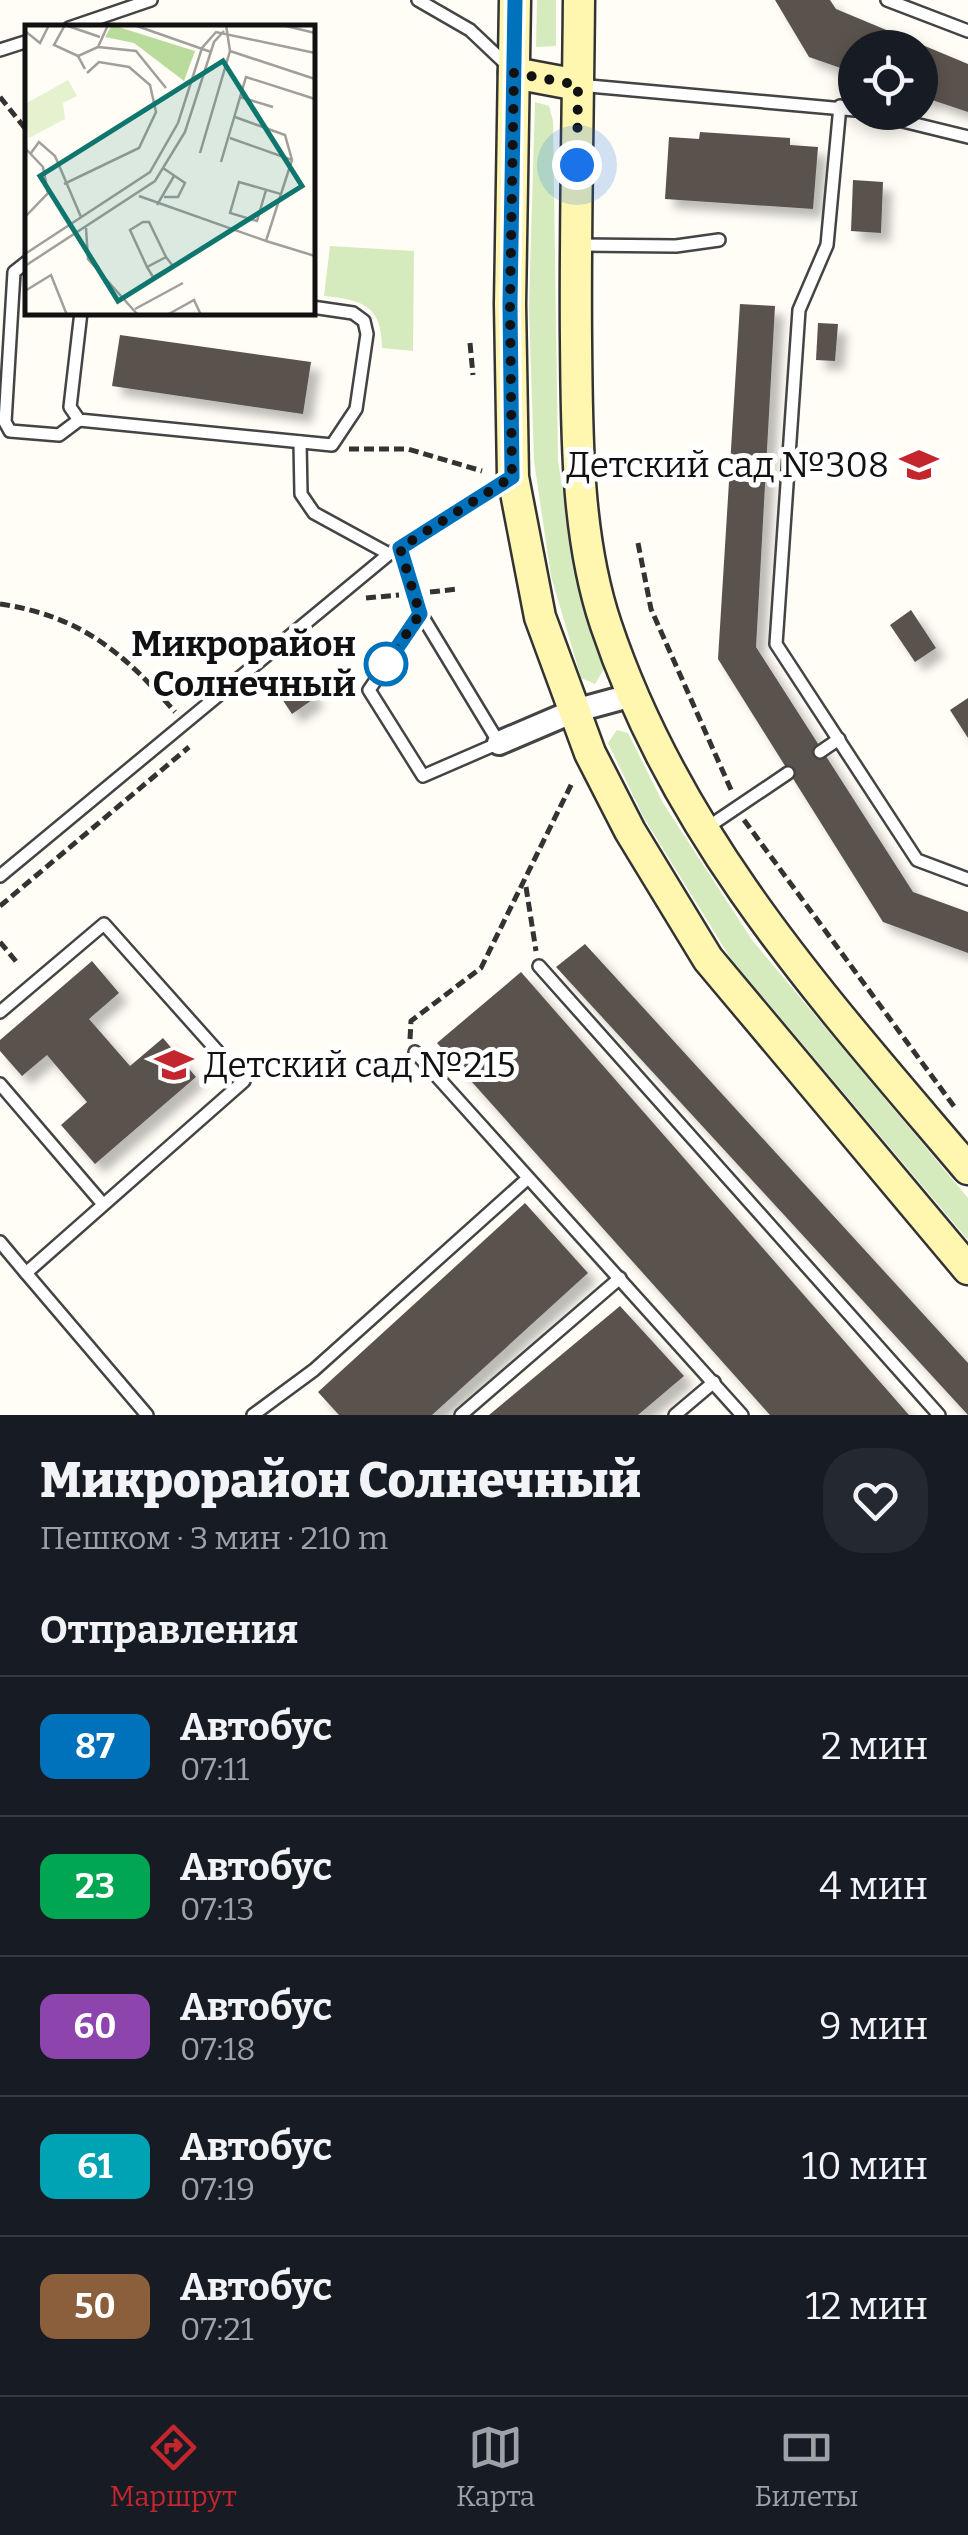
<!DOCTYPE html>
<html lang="ru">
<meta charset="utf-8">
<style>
body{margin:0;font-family:Bitter,serif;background:#242831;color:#f1f3f6;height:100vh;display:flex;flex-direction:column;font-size:38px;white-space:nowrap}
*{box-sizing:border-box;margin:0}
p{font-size:32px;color:#9ea1a6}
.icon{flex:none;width:55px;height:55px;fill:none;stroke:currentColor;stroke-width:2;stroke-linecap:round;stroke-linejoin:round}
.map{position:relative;height:1415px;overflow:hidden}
.details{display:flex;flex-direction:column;background:#171b24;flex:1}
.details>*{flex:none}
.badge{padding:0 20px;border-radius:15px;font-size:35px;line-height:65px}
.fabs{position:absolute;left:838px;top:30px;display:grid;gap:20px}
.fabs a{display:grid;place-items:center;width:100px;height:100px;border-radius:50%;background:#171b24;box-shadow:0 5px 15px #0003;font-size:50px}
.you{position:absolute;width:50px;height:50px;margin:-25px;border:8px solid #fff;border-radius:50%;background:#1a73e8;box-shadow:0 0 0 15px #1a73e833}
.map>.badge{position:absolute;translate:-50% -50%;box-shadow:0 0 0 5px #fff}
h2{padding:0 40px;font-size:38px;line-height:90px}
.round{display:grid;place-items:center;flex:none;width:105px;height:105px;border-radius:40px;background:#242831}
.overview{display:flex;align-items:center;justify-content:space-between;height:170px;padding:0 40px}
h1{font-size:48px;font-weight:800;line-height:75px}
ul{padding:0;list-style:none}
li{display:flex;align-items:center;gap:30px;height:140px;padding:0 40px;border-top:2px solid #363941}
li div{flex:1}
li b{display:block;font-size:38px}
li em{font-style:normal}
li .badge{min-width:110px;font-weight:700;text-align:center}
.tabs{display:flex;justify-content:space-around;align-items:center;height:140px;border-top:2px solid #363941;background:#171b24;font-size:28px;color:#9ea1a6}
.tabs a{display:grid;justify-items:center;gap:5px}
.tabs .selected{color:#c4262e}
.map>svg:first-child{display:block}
.green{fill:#d5ebbd}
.building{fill:#5a524d;filter:url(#shadow)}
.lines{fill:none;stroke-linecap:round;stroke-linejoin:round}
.lane-casing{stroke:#444;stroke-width:16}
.street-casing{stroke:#444;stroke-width:28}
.secondary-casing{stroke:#333;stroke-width:35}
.path{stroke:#333;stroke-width:5;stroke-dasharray:10 5;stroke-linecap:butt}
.lane{stroke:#fff;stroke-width:11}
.street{stroke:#fff;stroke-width:22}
.secondary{stroke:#fff6b0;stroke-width:30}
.line-casing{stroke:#fff;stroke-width:22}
.line{stroke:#0072bc;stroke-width:15}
.walk{stroke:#111;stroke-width:10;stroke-dasharray:0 18}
.stop-dot{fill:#fff;stroke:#0072bc;stroke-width:5}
.labels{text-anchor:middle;stroke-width:10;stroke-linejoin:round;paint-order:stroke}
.poi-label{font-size:35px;fill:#111;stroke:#fff;text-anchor:end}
.stop-label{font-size:35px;font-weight:bold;fill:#111;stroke:#fff;text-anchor:end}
.inset-road{fill:none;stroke:#a09f9a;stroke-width:2.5}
.view{fill:#0f766e;fill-opacity:0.15;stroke:#0f766e;stroke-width:5}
.inset-edge{fill:none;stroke:#111;stroke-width:5}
</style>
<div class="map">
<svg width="968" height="1415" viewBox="0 0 968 1415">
<defs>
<filter id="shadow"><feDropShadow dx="9" dy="9" stdDeviation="5" flood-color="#0004"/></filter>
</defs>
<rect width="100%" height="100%" fill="#fffdf5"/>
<!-- green -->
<g class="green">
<polygon points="537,0 556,0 556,46 536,47"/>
<polygon points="535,102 549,106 553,121 558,461 576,570 604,669 595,684 581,678 551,576 534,461 529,308"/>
<path d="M330 246 414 251 413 351 382 348C382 305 362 300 324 296Z"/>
<polygon points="617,730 628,733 663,803 752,940 968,1198 968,1240 731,959 644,818 608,743"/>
</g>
<!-- building -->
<g class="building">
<polygon points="775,0 830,0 836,9 968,64 968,112 920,96 920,48 855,48 855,73 809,57"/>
<polygon points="700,132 790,138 790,145 818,147 813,209 665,199 669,137 699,139"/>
<polygon points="853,180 883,182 881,233 851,231"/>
<polygon points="740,304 775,306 756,647 913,892 968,912 968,953 883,922 718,659"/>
<polygon points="818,323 838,324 835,361 816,360"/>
<polygon points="120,335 311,362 303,414 112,386"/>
<polygon points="911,610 936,648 915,662 890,625"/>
<polygon points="303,680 315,698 292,714 280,696"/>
<polygon points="968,698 968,738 950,710"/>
<polygon points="585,944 968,1363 968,1415 556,967"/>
<polygon points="92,961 119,993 89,1019 130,1066 163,1038 196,1077 95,1164 61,1125 87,1102 47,1055 22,1076 0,1051 0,1040"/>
<polygon points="521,972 909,1415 770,1415 437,1043"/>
<polygon points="525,1203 588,1273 432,1415 339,1415 318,1392"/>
<polygon points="620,1306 684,1376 638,1415 489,1415"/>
</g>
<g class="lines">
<!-- lane casing -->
<g class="lane-casing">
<g id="lane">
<polyline points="418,0 470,30 508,66"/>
<polyline points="887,0 968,31"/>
<polyline points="69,28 151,0"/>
<polyline points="0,50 28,41"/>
<polyline points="578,85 855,110"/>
<polyline points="840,106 827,245 799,310 776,644 917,860 968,879"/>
<polyline points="866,112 968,137"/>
<polyline points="580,245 676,246 719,240"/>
<polyline points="28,261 14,272 5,422 10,431 59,435 79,420"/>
<polyline points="81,312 70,407 79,420 332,445 356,409 367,334 364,321 353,313 312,307"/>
<polyline points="300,442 301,494 314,513 389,554"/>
<polyline points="401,548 421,614 499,743 423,776 369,690 421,614"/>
<polyline points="820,752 839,739"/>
<polyline points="705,829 788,773"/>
<polyline points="0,876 389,554 512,477"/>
<polyline points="539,966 939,1415"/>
<polyline points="0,1012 104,924 244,1081 26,1273 0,1242"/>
<polyline points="415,1052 742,1415"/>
<polyline points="0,1084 102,1203"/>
<polyline points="26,1273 147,1415"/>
<polyline points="253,1415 314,1370 527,1179"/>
<polyline points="461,1415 620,1278"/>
<polyline points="675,1415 714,1382"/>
</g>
</g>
<!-- street casing -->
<g class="street-casing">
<polyline id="street" points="499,743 574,711 633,695"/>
</g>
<!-- secondary casing -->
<g class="secondary-casing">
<g id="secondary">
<polyline points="515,0 510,304 513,477 540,617 590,753 630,831 708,959 968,1269"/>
<path d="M579 0C578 113 575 227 576 340 577 434 576 536 606 625 678 840 825 1000 968 1169"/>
<polyline points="514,73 578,85"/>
</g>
</g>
<!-- path -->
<g class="path">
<polyline points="0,97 28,132"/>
<polyline points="470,343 473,375"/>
<polyline points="349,449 408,449 482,471"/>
<polyline points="638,543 651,609 732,792"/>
<polyline points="430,592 458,589"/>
<polyline points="366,598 399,595"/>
<path d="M0 604C81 616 124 653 175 712"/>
<polyline points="744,820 956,1109"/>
<polyline points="526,887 536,951"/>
<polyline points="0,906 189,747"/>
<polyline points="0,942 19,965"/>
<polyline points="410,1039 411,1021 481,968 573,781"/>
</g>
<!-- lane -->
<use href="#lane" class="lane"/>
<!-- street -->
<use href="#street" class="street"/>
<!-- secondary -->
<use href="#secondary" class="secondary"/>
</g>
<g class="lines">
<!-- line casing -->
<g class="line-casing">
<polyline id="line" points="386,664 420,614 400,548 512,477 510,304 515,0"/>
</g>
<!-- line -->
<use href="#line" class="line"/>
<!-- walk -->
<polyline class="walk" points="386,664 420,614 400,548 512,477 510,304 514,73 578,85 577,165"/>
</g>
<!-- icons -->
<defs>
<g id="school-bare" transform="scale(3)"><path d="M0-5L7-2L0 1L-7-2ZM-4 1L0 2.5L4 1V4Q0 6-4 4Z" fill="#c4262e" stroke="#fff" stroke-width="2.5" paint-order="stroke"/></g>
</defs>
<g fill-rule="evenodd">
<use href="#school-bare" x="919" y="465"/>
<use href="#school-bare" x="174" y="1065"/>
</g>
<!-- markers -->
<circle class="stop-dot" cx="386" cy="664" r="20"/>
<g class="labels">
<!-- poi labels -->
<g class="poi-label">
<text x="889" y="477">Детский сад №308</text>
<text x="204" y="1077" text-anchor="start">Детский сад №215</text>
</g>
<!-- stop labels -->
<g class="stop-label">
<text x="356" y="656">Микрорайон<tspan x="356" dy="40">Солнечный</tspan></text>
</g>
</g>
<!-- overview -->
<g transform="translate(25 25)">
<rect width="290" height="290" fill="#fffdf5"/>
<path d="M87 0 170 26 159 56 109 18 80 12Z" fill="#b9dc9c"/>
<path d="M43 55 52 71 38 78 40 94 4 113 0 79Z" fill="#e6f2cf"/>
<path class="inset-road" d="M40 0 29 20 53 31M40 0 75 12M109 0 186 27M257 0 290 8M0 6 15 18 24 0M73 22 111 26 141 63M205 26 290 54M60 44 53 31 73 22 83 0M215 72 248 82M210 92 260 110 267 135 256 169M205 113 267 135M0 123 18 142 23 168 0 192M6 128 14 117 30 131 56 192M175 128 205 26 201 0M196 137 221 52 290 74M138 143 160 158 153 172H139M39 159 114 123 131 87 125 60 104 42 74 37 62 48M114 171 241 216 256 169 214 157 205 188 232 196 241 165M132 180 149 151M118 197H124L141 232 122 242 105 205ZM61 203 63 234 113 290M241 216 290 231M0 229 125 147 153 98 177 23 191 7 290 28M0 241 130 156 160 107 189 17 199 6M122 242 128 252 148 241 141 232M0 266 26 250 42 290M110 284 158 258M142 290 169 275 176 290"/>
<path class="view" d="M198 36 277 161 93 276 15 151Z"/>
<rect width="290" height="290" class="inset-edge"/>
</g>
</svg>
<div class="fabs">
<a><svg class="icon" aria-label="locate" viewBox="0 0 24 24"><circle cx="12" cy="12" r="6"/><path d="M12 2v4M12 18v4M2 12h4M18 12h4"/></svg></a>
</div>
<div class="you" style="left:577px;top:165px"></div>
</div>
<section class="details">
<div class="overview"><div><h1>Микрорайон Солнечный</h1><p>Пешком · 3 мин · 210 m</p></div><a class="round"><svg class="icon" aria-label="heart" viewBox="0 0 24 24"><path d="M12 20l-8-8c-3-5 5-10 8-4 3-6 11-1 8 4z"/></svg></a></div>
<h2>Отправления</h2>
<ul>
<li><span class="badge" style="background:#0072bc;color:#fff">87</span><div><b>Автобус</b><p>07:11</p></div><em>2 мин</em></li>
<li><span class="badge" style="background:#00a651;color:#fff">23</span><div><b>Автобус</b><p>07:13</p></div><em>4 мин</em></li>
<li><span class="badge" style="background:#8e44ad;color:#fff">60</span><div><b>Автобус</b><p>07:18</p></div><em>9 мин</em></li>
<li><span class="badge" style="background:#00a3b4;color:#fff">61</span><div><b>Автобус</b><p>07:19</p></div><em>10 мин</em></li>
<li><span class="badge" style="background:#8b5e3c;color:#fff">50</span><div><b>Автобус</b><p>07:21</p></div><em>12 мин</em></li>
</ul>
</section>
<nav class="tabs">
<a class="selected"><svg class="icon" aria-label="directions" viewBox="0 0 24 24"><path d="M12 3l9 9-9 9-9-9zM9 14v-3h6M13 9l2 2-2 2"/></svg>Маршрут</a>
<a><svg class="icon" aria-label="map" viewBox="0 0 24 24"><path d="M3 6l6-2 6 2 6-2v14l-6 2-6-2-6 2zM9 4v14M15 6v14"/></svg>Карта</a>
<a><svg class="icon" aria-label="tickets" viewBox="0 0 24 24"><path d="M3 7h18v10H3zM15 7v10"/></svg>Билеты</a>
</nav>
